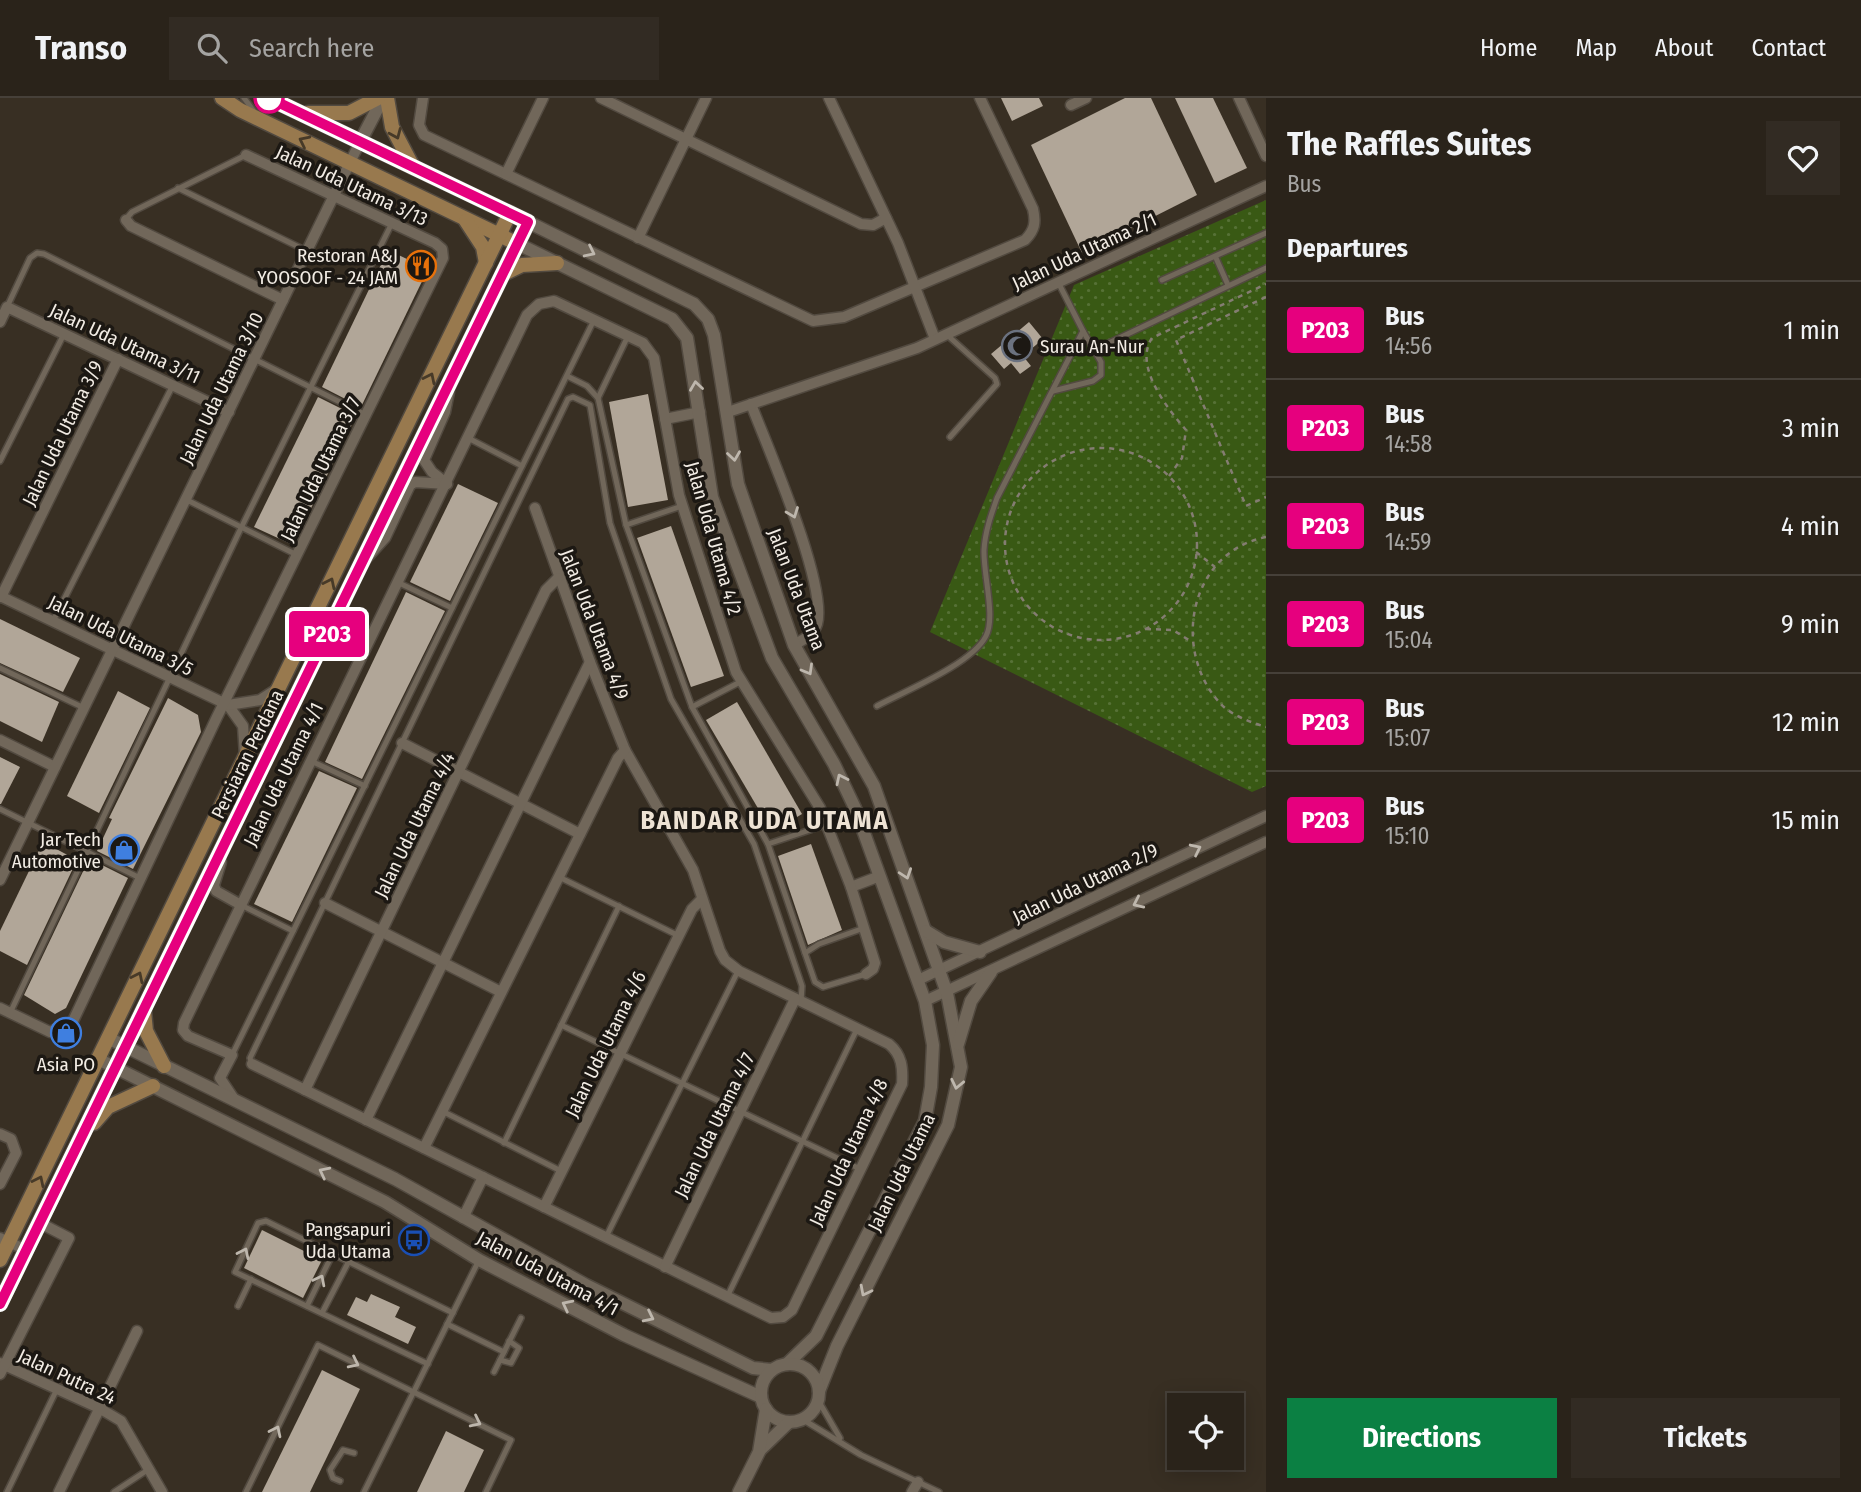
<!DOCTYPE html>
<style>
body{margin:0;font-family:"Fira Sans Condensed",sans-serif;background:#322b23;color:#f1f3f6;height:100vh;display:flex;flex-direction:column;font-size:26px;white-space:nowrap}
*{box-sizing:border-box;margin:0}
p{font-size:23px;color:#a5a4a2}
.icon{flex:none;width:38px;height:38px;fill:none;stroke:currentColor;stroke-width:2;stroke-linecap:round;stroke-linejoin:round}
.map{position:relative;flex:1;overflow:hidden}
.panel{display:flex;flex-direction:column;background:#2a231a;width:595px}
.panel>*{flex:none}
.badge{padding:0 14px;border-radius:5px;font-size:24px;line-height:46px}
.tools{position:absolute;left:1167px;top:1295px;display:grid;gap:14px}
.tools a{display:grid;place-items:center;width:77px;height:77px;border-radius:0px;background:#2a231a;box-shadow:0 4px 18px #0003,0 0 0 2px #464039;font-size:35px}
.map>.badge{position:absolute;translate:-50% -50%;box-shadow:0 0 0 4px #fff}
h2{padding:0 21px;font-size:26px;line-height:63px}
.round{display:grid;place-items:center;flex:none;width:74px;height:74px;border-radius:0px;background:#322b23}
.head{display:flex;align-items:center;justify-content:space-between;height:119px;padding:0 21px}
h1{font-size:33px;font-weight:700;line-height:52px}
.action{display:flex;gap:14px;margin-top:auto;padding:14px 21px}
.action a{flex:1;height:80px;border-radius:0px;background:#0b8043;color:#fff;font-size:28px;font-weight:700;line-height:80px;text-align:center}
.action a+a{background:#322b23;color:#f1f3f6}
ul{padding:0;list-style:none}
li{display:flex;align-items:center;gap:21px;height:98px;padding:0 21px;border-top:2px solid #464039}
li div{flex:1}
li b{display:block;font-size:26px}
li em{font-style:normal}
li .badge{min-width:77px;font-weight:700;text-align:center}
header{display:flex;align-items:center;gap:42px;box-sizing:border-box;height:98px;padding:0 35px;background:#2a231a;border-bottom:2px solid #464039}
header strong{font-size:33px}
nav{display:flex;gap:38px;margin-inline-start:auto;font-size:24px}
.search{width:490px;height:63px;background:#322b23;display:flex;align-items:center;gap:18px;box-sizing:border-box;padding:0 24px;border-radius:0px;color:#a5a4a2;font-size:26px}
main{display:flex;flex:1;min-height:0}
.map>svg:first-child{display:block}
.grass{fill:url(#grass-dots)}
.building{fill:#b1a698}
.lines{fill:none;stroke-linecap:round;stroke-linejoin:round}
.service-casing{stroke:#524a40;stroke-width:8}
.minor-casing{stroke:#524a40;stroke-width:13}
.tertiary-casing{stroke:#524a40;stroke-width:15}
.secondary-casing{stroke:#524a40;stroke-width:17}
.path{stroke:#847d72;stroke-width:2.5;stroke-dasharray:5 5;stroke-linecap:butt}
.service{stroke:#71675a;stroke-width:5}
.minor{stroke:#71675a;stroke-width:10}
.tertiary{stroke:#71675a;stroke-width:12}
.secondary{stroke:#98794e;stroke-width:14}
.oneway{stroke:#473a28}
.oneway2{stroke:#beb7ad}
.line-casing{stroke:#fff;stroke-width:16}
.line{stroke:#e6007e;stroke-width:10}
.stop-dot{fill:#fff;stroke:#e6007e;stroke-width:3.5}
.labels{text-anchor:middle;stroke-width:7;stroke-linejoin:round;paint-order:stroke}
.street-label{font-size:19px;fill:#f2ece4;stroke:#1c1813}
.poi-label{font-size:19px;fill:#f2ece4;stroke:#1c1813;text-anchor:end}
.district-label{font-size:26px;font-weight:bold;letter-spacing:2px;fill:#eee3d4;stroke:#1c1813}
</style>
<header>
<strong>Transo</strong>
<div class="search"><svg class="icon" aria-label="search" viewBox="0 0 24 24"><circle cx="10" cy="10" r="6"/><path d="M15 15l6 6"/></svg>Search here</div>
<nav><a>Home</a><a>Map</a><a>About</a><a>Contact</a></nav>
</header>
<main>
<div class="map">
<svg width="1266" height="1394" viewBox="0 0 1266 1394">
<defs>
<pattern id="grass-dots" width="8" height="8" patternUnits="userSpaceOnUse" patternTransform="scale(1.75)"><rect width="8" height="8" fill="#395914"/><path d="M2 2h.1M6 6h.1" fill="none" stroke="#567136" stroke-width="1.8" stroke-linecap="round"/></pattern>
</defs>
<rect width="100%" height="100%" fill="#382f23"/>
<!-- grass -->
<polygon class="grass" points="1266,102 1266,688 1252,694 930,534 1074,187"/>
<!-- building -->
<g class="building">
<polygon points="1001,0 1039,0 1043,8 1012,23"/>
<polygon points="1125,0 1151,0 1197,97 1082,155 1031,47"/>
<polygon points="1175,0 1213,0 1247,70 1215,85"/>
<polygon points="388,152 428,171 361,309 322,289"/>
<polygon points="1029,224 1043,241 1023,258 1031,268 1020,276 1011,265 1004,271 991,256"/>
<polygon points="648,296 668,402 628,409 609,304"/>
<polygon points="318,299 356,318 293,447 254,429"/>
<polygon points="458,386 498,405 450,503 410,484"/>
<polygon points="671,428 724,578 691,589 637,440"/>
<polygon points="406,494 445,513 362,681 325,664"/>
<polygon points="0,521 80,560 63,594 0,565"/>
<polygon points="0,576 59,604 42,644 0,623"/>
<polygon points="118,593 150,610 99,715 67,698"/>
<polygon points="168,600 198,617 201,634 133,771 97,753 112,721 109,720"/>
<polygon points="737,604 802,716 772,734 706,622"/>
<polygon points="0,659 20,669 1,706 0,706"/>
<polygon points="319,673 357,690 292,824 254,806"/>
<polygon points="43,744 77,762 27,867 0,853 0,833"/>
<polygon points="811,746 842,832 808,847 778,758"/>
<polygon points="92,762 128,780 66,910 55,916 24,897 88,763"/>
<polygon points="262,1132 322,1162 303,1200 244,1170"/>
<polygon points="371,1196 400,1209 395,1219 416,1229 408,1246 347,1217 356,1199 367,1204"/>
<polygon points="322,1272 360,1291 310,1394 262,1394"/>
<polygon points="446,1333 484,1352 464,1394 417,1394"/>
</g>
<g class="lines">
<!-- service casing -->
<g class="service-casing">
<g id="service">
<polyline points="244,0 253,12"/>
<polyline points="178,90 307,153"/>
<polyline points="126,121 132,114 246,57"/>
<polyline points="1216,160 1228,187"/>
<polyline points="1162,182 1266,135"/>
<polyline points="7,209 30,160 37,155 44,156 366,317"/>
<polyline points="946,236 995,280 997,286 950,339"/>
<polyline points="1094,252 1266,170"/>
<polyline points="567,278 587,288 598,300 626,427 692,609 768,746 805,855"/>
<polyline points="1053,293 1093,283 1101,277 1101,264 1083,233"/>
<polyline points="598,300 628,238"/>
<polyline points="470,341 522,368"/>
<polyline points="0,363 64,236"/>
<polyline points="187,402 297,457"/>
<polyline points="626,427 682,408"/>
<polyline points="397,484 452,510"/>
<polyline points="53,523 173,287"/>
<polyline points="0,570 84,610"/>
<path d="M877 608C905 593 972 566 986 538 996 519 983 476 984 452 985 434 991 417 997 400L1083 233 1058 184"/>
<polyline points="692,609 742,583"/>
<polyline points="311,663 365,688"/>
<polyline points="0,711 140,780"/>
<polyline points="768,746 825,727"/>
<polyline points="559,779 679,838"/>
<polyline points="241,807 293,833"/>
<polyline points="864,830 819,846 805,855 815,884 823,889 866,876"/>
<polyline points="10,915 241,430 392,125"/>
<polyline points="561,927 860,1071"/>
<polyline points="232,957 594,222"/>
<polyline points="252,966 250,960 568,301 573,299 590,307 610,425 671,601 754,746 802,888 801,904"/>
<polyline points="442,1013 561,1073"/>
<polyline points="504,1045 619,808"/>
<polyline points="606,1139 738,873"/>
<polyline points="727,1199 857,931"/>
<polyline points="238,1208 251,1181"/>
<polyline points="307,1208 333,1155"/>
<polyline points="322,1215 349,1163"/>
<polyline points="447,1226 504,1254"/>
<polyline points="500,1262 511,1265 519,1250 509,1243"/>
<polyline points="428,1266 235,1174 258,1125 266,1123 453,1215"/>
<polyline points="494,1274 521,1220"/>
<polyline points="818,1302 840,1340"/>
<polyline points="802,1321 861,1357 939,1394"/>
<polyline points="340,1383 333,1380 330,1372 343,1352 354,1355"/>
<polyline points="7,1394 57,1291"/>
<polyline points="114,1394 149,1371"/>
<polyline points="246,1394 318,1247 511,1342 486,1394"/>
<polyline points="364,1394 479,1162"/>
</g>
</g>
<!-- minor casing -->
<g class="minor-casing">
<g id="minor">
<path d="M423 0 419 27 424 37 813 223 844 219 1025 142C1035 132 1036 124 1033 111L980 0"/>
<polyline points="601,0 861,126 873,127 886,120"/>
<polyline points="829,0 898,145 935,241"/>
<polyline points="1239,0 1266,58"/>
<polyline points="1071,7 1086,0"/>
<polyline points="506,76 543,0"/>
<polyline points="126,122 131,128 283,202"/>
<polyline points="638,140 706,0"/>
<polyline points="0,224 7,209 229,314"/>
<path d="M751 306C767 348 828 487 817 526 814 536 803 542 794 547"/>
<polyline points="728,314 917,250 1266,88"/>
<polyline points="665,321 700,314"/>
<polyline points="447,386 432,374 424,362 445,314 449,294"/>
<polyline points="365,462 385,440 410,387 415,384 447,386"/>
<polyline points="0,498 228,607 243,628 245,658"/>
<polyline points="1,499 118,261"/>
<polyline points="228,607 260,602 277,591"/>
<polyline points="0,642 55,669"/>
<polyline points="402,645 580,736"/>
<polyline points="221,764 214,787 216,793 241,807"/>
<polyline points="0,782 360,44"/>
<polyline points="851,789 880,778"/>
<polyline points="325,805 501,894"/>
<polyline points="918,882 1266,718"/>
<polyline points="925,903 1266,744"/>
<polyline points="0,910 50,934 73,923 217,619 443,160 442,151 435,145 246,57"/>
<path d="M252 966 771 1220 783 1219 792 1212 902 986C903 970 902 957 889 946L739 873 725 862 720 853 693 772 625 652 590 564 535 410"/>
<polyline points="305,992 546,492 558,480"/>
<polyline points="234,1001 220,980 232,957 188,938 183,932 184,925 527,217 539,206 554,203 643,245 654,260 679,397 736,574 820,710 851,789 875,865 873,871 866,876"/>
<polyline points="366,1022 590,564"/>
<polyline points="0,1036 11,1041 16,1055 0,1086"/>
<polyline points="424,1050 618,660 625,652"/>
<polyline points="544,1109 692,811 702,801"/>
<polyline points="463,1120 483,1079"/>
<polyline points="0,1140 26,1152"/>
<polyline points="665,1169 795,901"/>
<polyline points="0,1265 99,1310 121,1323 162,1394"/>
<polyline points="0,1276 69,1140 40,1125"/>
<polyline points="59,1394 137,1233"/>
<polyline points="912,1394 918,1384"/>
</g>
</g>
<!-- tertiary casing -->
<g class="tertiary-casing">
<g id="tertiary">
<polyline points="360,44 383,0"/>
<polyline points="528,124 694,206 708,221 714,237 738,386 794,547 874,688 947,895 961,969 948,1027 837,1248 819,1293"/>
<polyline points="518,146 672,221 687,240 712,399 772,560 834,666 855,710 925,903 933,947 931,989 925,1023 816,1238 787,1266"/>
<polyline points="926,833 944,844 980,854"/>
<polyline points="108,940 395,1081 586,1187 753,1270 772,1272"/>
<polyline points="958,946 971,903 991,874"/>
<polyline points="98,961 385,1104 479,1162 624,1237 761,1299"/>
<circle cx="790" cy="1295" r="29"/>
<polyline points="761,1351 789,1324"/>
<polyline points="739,1394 759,1354 766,1311"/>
</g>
</g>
<!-- secondary casing -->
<g class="secondary-casing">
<g id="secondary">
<polyline points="222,0 240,12 518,146"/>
<polyline points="387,0 392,29 413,69"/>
<polyline points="308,15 349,15 378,0"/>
<polyline points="466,123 483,149 486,165"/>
<polyline points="503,176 522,167 557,165"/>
<polyline points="144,913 146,933 164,968"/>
<polyline points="94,1025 108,1009 153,988"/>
<polyline points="0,1162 510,115"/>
<polyline points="0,1205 528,124 269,0"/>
</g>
</g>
<!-- path -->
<g class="path">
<polyline points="1266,199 1176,242 1246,408 1266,399"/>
<circle cx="1101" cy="446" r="96"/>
<path d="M1169 378 1182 360 1186 332C1168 311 1133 268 1152 240L1266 186"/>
<path d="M1266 439C1190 454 1171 550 1219 604 1230 617 1250 624 1266 629"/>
<polyline points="1196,454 1215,469"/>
<polyline points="1146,531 1173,532 1192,544"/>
</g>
<!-- service -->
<use href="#service" class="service"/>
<!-- minor -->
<use href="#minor" class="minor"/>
<!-- tertiary -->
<use href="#tertiary" class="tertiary"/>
<!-- secondary -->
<use href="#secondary" class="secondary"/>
</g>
<!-- one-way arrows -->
<defs><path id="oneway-chevron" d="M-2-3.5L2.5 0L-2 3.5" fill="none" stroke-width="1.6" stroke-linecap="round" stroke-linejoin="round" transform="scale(1.75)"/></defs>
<g class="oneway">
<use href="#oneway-chevron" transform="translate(396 36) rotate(67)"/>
<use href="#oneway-chevron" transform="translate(304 43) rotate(-154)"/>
<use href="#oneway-chevron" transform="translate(430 280) rotate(-64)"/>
<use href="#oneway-chevron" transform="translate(330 485) rotate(-64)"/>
<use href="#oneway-chevron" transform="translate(138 879) rotate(-64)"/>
<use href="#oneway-chevron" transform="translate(39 1083) rotate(-64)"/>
</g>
<g class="oneway2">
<use href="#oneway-chevron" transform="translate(590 154) rotate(26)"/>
<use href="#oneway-chevron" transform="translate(696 288) rotate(-98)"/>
<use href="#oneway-chevron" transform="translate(734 358) rotate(82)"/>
<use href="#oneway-chevron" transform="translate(793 415) rotate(69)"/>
<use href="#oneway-chevron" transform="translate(808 572) rotate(60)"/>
<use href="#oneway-chevron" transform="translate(841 681) rotate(-116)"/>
<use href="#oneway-chevron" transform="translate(1196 751) rotate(-26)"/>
<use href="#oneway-chevron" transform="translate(906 776) rotate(71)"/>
<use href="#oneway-chevron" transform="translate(1138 805) rotate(155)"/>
<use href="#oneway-chevron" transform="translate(957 986) rotate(102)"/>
<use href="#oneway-chevron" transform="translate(324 1074) rotate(-153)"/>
<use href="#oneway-chevron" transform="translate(244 1155) rotate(-64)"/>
<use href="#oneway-chevron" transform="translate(320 1182) rotate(-63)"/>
<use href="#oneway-chevron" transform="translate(865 1193) rotate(117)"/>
<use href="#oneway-chevron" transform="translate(567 1207) rotate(-153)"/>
<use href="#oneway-chevron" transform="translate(649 1219) rotate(26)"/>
<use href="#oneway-chevron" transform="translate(354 1265) rotate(26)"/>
<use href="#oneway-chevron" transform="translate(476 1324) rotate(26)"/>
<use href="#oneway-chevron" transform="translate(276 1333) rotate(-64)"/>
</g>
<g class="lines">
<!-- line casing -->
<g class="line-casing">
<polyline id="line" points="0,1206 528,124 269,0"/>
</g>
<!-- line -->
<use href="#line" class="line"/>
</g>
<!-- icons -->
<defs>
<g id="restaurant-ring" transform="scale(1.575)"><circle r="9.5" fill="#1c1813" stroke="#e8710a" stroke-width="1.5"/><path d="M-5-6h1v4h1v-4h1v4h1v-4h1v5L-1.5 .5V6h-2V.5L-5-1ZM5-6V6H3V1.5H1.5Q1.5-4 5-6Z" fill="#e8710a"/></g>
<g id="mosque-ring" transform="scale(1.575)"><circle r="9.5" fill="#1c1813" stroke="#6b7280" stroke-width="1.5"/><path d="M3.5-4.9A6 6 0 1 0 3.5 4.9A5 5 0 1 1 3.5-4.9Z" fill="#6b7280"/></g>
<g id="shop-ring" transform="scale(1.575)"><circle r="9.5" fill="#1c1813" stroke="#3f7fe0" stroke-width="1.5"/><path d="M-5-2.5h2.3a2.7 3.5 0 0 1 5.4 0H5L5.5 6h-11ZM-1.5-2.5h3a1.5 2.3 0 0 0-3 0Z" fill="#3f7fe0"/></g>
<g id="bus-ring" transform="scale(1.575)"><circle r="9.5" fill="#1c1813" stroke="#1a4fb4" stroke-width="1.5"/><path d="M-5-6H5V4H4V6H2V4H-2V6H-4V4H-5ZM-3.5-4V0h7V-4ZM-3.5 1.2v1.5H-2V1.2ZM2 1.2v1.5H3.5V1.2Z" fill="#1a4fb4"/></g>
</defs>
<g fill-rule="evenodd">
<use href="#restaurant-ring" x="421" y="168"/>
<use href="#mosque-ring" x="1017" y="248"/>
<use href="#shop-ring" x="124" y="752"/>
<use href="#shop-ring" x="66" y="935"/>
<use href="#bus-ring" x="414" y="1142"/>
</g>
<!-- markers -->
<circle class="stop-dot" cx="269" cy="0" r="14"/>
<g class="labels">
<!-- street labels -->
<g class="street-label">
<text transform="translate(352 87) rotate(25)" y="7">Jalan Uda Utama 3/13</text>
<text transform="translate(1084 153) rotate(-25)" y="7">Jalan Uda Utama 2/1</text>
<text transform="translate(125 245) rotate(25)" y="7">Jalan Uda Utama 3/11</text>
<text transform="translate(221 290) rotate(-64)" y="7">Jalan Uda Utama 3/10</text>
<text transform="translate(62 335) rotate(-64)" y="7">Jalan Uda Utama 3/9</text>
<text transform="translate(320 371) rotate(-64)" y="7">Jalan Uda Utama 3/7</text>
<text transform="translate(714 440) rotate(74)" y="7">Jalan Uda Utama 4/2</text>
<text transform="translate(797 491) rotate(69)" y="7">Jalan Uda Utama</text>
<text transform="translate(595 526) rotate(69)" y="7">Jalan Uda Utama 4/9</text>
<text transform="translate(121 537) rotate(26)" y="7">Jalan Uda Utama 3/5</text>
<text transform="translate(247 656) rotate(-64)" y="7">Persiaran Perdana</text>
<text transform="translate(283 676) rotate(-64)" y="7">Jalan Uda Utama 4/1</text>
<text transform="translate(414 727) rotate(-64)" y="7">Jalan Uda Utama 4/4</text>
<text transform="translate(1085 785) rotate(-26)" y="7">Jalan Uda Utama 2/9</text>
<text transform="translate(605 946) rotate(-64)" y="7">Jalan Uda Utama 4/6</text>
<text transform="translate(714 1027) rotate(-64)" y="7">Jalan Uda Utama 4/7</text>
<text transform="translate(848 1054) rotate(-65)" y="7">Jalan Uda Utama 4/8</text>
<text transform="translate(901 1074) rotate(-64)" y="7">Jalan Uda Utama</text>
<text transform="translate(548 1175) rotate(28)" y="7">Jalan Uda Utama 4/1</text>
<text transform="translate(67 1278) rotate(25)" y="7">Jalan Putra 24</text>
</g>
<!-- poi labels -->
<g class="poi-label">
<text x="398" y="164">Restoran A&amp;J<tspan x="398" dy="22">YOOSOOF - 24 JAM</tspan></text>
<text x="1040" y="255" text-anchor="start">Surau An-Nur</text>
<text x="101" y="748">Jar Tech<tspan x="101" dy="22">Automotive</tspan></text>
<text x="66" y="973" text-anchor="middle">Asia PO</text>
<text x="391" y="1138">Pangsapuri<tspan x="391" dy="22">Uda Utama</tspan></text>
</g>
<!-- district labels -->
<g class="district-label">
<text x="765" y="731">BANDAR UDA UTAMA</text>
</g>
</g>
</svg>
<div class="tools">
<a><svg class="icon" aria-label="locate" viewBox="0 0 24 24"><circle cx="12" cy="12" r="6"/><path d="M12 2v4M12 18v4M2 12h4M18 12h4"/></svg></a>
</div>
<b class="badge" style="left:327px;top:536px;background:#e6007e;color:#fff">P203</b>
</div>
<section class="panel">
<div class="head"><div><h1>The Raffles Suites</h1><p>Bus</p></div><a class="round"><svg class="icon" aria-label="heart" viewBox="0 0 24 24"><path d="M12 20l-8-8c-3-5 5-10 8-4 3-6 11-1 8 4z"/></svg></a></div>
<h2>Departures</h2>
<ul>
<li><span class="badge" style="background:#e6007e;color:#fff">P203</span><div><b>Bus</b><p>14:56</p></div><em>1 min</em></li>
<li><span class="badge" style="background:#e6007e;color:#fff">P203</span><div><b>Bus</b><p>14:58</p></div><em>3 min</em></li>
<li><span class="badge" style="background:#e6007e;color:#fff">P203</span><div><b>Bus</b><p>14:59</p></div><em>4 min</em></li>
<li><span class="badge" style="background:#e6007e;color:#fff">P203</span><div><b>Bus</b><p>15:04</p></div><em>9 min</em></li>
<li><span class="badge" style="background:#e6007e;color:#fff">P203</span><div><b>Bus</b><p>15:07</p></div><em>12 min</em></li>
<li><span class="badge" style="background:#e6007e;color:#fff">P203</span><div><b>Bus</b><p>15:10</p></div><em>15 min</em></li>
</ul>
<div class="action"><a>Directions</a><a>Tickets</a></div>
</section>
</main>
